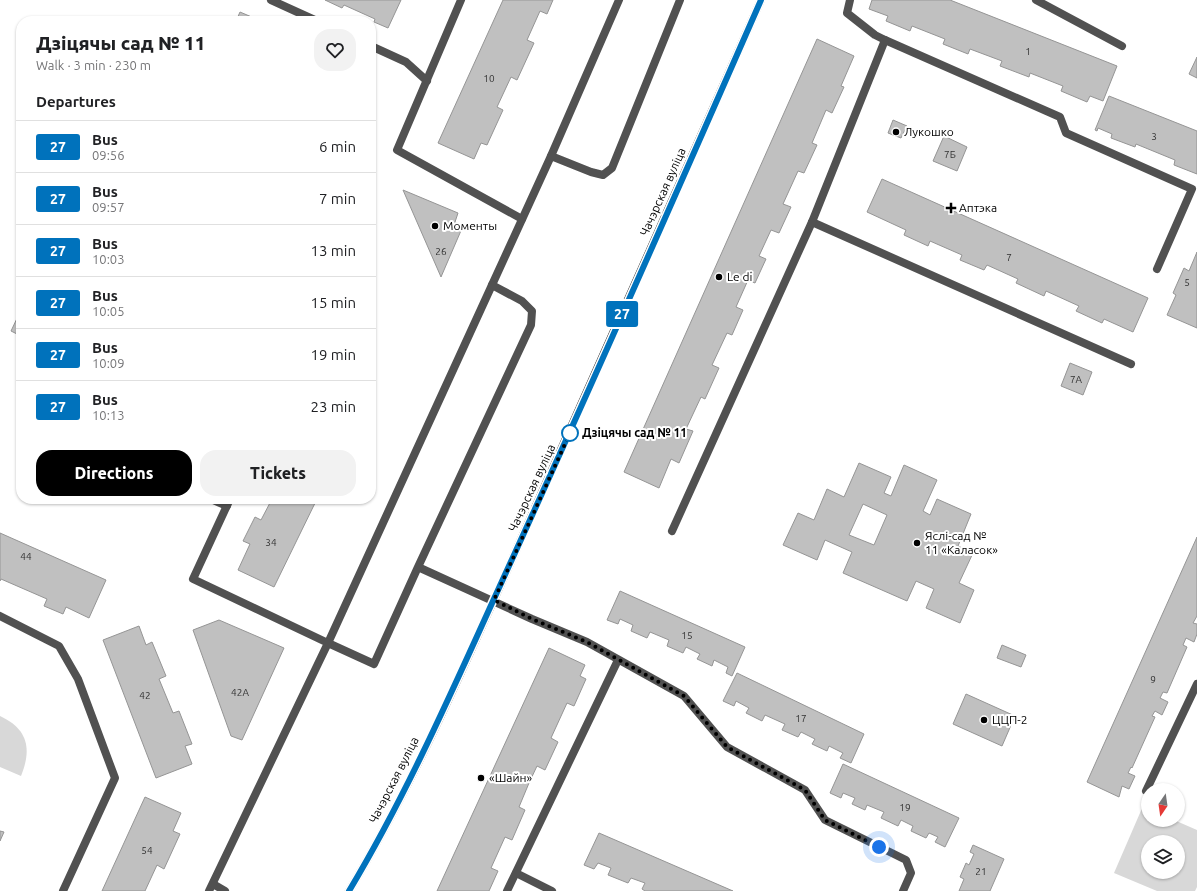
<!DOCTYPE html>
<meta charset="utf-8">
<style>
body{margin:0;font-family:Ubuntu,sans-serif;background:#f2f2f2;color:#202124;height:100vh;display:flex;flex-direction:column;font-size:15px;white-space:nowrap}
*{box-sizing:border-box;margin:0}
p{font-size:13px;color:#757577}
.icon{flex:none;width:22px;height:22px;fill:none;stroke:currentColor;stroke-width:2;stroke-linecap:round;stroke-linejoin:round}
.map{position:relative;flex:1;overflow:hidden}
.sheet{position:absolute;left:16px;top:16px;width:360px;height:488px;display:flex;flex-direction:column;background:#fff;border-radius:16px;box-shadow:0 1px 3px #0004}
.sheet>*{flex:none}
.badge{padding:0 8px;border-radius:3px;font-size:14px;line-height:26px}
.needle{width:26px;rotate:193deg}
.controls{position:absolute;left:1141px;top:783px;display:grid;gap:8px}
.controls a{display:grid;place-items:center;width:44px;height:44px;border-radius:50%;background:#fff;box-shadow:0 1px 3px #0004;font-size:20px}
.you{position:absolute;width:20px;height:20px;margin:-10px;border:3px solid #fff;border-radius:50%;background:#1a73e8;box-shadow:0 0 0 6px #1a73e833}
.map>.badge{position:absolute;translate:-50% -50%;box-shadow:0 0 0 2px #fff}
h2{padding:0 20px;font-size:15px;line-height:36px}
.round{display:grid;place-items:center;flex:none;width:42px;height:42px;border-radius:16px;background:#f2f2f2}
.headline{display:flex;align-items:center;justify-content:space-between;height:68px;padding:0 20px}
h1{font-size:19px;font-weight:800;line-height:30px}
.cta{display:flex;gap:8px;margin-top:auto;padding:8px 20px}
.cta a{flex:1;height:46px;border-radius:16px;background:#000;color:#fff;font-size:16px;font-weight:800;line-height:46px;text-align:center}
.cta a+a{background:#f2f2f2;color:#202124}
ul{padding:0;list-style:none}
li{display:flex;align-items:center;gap:12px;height:52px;padding:0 20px;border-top:1px solid #e0e0e0}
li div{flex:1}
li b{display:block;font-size:15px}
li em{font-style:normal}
li .badge{min-width:44px;font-weight:700;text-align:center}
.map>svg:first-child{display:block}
.green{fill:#d8d8d8;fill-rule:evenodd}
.building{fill:#c0c0c0;stroke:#959595;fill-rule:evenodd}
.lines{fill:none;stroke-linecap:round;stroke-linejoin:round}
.lane{stroke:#515151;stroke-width:8}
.secondary{stroke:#1e1e1e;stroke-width:8}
.line-casing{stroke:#fff;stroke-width:9}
.line{stroke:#0072bc;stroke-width:6}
.walk{stroke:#000;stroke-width:4;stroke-dasharray:0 7.2}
.poi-dot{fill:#000;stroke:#fff;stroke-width:1.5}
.stop-dot{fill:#fff;stroke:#0072bc;stroke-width:2}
.labels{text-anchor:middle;stroke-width:4;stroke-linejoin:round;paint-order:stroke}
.number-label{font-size:10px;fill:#303030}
.poi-label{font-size:12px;fill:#000;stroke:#fff;text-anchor:start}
.street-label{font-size:12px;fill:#000;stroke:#fff}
.stop-label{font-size:12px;font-weight:bold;fill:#000;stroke:#fff;text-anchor:start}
</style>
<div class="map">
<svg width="1197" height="891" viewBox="0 0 1197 891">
<rect width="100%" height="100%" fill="#fff"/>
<!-- green -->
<g class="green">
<path d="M0 716C28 729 32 749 21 776L0 767Z"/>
<path d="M1143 806 1148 809V820H1174L1197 830V887L1195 891H1157L1114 873ZM1148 842H1178V872H1148Z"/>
</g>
<!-- building -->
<g class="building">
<polygon points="325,0 401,0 388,28 374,22 375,19 344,5 342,8"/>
<polygon points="503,0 553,0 547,14 540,11 527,40 534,43 517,80 511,77 497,107 503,110 487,145 481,143 474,159 438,143"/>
<polygon points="872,0 950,0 1117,66 1103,101 1090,96 1087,102 1061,91 1063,86 1030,73 1029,77 1000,66 1002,61 970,49 968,54 943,44 945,39 912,26 910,31 886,21 888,16 869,9"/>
<polygon points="240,12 261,21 236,21"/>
<polygon points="817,39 854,56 841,86 844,87 832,113 826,110 812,143 817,145 804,173 798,171 783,204 791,207 779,233 771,230 759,256 766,259 755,283 748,280 736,307 743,310 732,335 727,333 712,365 719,368 705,399 701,397 686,429 693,431 679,463 671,459 659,488 624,472"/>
<polygon points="1197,57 1197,78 1189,74"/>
<polygon points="1109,96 1197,131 1197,174 1174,165 1175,160 1136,144 1135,147 1111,138 1112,134 1098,128 1097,131 1095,130"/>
<polygon points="893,120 907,126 901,138 888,133"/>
<polygon points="944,136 967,147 957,171 933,161"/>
<polygon points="882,179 1148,298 1133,332 1104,319 1102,323 1076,311 1079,306 1046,291 1044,296 1016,283 1018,279 987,265 984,270 960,260 962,255 930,241 928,246 904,235 906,230 867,212"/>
<polygon points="403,190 458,213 455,222 463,226 441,277"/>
<polygon points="1197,252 1197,328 1167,315 1176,295 1173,293 1184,268 1189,271"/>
<polygon points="21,310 21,336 11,331"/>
<polygon points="1070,363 1092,372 1083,395 1061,386"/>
<path d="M859 463 891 477 884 493 891 496 904 465 937 480 923 511 930 515 937 499 971 514 958 546 973 553 959 583 974 590 960 623 926 608 934 589 916 581 907 601 843 573 852 552 825 540 817 560 783 545 798 513 814 520 827 489 844 497ZM863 504 887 515 874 545 849 535Z"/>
<polygon points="272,499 317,499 274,587 238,570 250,544 243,541 255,517 261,520"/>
<polygon points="0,533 106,580 89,618 66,607 63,614 44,606 47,599 1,579 0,581"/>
<polygon points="1197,537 1197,616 1193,623 1197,624 1197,634 1194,642 1186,638 1183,645 1187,647 1167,693 1163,692 1160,698 1168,702 1162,715 1155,711 1152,716 1155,717 1132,768 1131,767 1128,773 1135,776 1129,789 1122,786 1119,797 1087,782"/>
<polygon points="620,591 745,647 732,676 726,673 728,667 714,660 712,666 697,659 700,654 686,647 683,653 667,646 669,640 650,632 647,638 631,631 633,625 620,619 618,624 607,620"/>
<polygon points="219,620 284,648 242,740 231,736 193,630"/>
<polygon points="139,626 146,645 152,642 166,676 159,679 173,713 179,711 192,744 185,746 192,764 156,778 103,640"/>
<polygon points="1002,645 1026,655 1021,667 997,658"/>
<polygon points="549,648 585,665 580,676 586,679 574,706 567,703 551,738 558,742 545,770 537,766 529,783 519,807 525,810 512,840 505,837 491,868 498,871 489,891 437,891"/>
<polygon points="737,673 864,734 851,763 840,758 843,753 829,746 827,751 812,744 815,739 801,732 798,737 782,730 785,724 765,715 762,721 746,713 749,708 736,701 734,706 723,701"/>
<polygon points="966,694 1015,716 1002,746 953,724"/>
<polygon points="843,764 959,818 945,847 935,842 938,837 929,833 926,838 911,831 913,826 901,820 898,826 881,818 884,812 867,805 865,810 852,804 855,798 843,793 841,798 830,793"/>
<polygon points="145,797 181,813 173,831 180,834 164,869 157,865 145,891 102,891"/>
<polygon points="0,831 4,832 0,841"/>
<polygon points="599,833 733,891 645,891 642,889 645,883 631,878 628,883 608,875 611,868 598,863 594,869 584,865"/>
<polygon points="973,845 1004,859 990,891 959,891 964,879 960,877 966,863 969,865 974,854 970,852"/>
</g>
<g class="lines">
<!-- lane -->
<g class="lane">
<polyline points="271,0 317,21"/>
<polyline points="461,0 397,150 522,219"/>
<polyline points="850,0 847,13 875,35 885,40 1060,117 1066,133 1192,189 1157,269"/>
<polyline points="1036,0 1122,46"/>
<polyline points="371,46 406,62 427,81"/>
<polyline points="551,156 591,172 603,175 612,168 680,0"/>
<polyline points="812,222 1131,364"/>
<polyline points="492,285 551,156 619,0"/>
<polyline points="211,499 227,506"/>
<polyline points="672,531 812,222 885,40"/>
<polyline points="418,567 531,325 532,311 522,301 492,285 328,643 374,664 418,567 532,619 587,642 684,696 727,747 805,790 825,820 906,860 911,873 903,891"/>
<polyline points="0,616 59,646 78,679 115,778 63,891"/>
<polyline points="1146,791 1197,684"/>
<polyline points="516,873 552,891"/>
<polyline points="213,884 225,891"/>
<polyline points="209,891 328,643 193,579 230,499"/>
<polyline points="507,891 618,660"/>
</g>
<!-- secondary -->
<path class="secondary" d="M349 891C413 784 463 668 514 555 598 370 679 185 761 0"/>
</g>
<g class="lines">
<!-- line casing -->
<g class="line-casing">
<path id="line" d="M349 891C413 784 462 668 514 555 598 371 680 185 761 0"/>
</g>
<!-- line -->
<use href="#line" class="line"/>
<!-- walk -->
<polyline class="walk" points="570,433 494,600 532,619 587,642 684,696 727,747 805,790 825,820 879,847"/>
</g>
<!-- markers -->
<g class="poi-dot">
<circle cx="896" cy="132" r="4"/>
<path d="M949 202h4v4h4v4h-4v4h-4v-4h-4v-4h4z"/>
<circle cx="435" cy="226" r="4"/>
<circle cx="719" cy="277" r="4"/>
<circle cx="917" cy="543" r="4"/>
<circle cx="984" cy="720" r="4"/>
<circle cx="481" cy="778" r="4"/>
</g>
<circle class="stop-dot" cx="570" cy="433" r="8"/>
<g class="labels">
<!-- number labels -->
<g class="number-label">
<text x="1028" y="55">1</text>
<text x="489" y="82">10</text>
<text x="1154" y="140">3</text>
<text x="950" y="158">7Б</text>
<text x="441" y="255">26</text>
<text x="1009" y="261">7</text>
<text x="1187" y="286">5</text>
<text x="1076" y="383">7А</text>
<text x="271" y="546">34</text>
<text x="26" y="560">44</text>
<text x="687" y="639">15</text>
<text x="1153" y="683">9</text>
<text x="240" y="696">42А</text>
<text x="145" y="699">42</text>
<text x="801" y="722">17</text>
<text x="905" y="811">19</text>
<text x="147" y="854">54</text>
<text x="981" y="875">21</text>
</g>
<!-- poi labels -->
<g class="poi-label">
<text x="904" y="136">Лукошко</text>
<text x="959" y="212">Аптэка</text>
<text x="443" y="230">Моменты</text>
<text x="727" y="281">Le di</text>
<text x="925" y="540">Яслі-сад №<tspan x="925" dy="14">11 «Каласок»</tspan></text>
<text x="992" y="724">ЦЦП-2</text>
<text x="489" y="782">«Шайн»</text>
</g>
<!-- street labels -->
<g class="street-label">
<text transform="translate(663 192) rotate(-66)" y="4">Чачэрская вуліца</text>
<text transform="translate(532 488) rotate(-65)" y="4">Чачэрская вуліца</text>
<text transform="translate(394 780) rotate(-63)" y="4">Чачэрская вуліца</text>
</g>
<!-- stop labels -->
<g class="stop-label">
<text x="582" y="437">Дзіцячы сад № 11</text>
</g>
</g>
</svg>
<div class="controls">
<a><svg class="needle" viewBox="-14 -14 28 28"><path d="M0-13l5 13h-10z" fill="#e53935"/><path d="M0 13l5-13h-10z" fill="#757577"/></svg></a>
<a><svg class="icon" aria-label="layers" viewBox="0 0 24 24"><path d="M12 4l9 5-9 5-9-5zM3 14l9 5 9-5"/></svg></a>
</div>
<div class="you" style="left:879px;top:847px"></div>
<b class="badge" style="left:622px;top:314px;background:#0072bc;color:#fff">27</b>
<section class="sheet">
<div class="headline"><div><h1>Дзіцячы сад № 11</h1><p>Walk · 3 min · 230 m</p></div><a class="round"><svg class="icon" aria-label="heart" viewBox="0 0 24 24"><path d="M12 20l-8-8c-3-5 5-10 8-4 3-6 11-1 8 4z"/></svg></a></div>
<h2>Departures</h2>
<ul>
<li><span class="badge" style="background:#0072bc;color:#fff">27</span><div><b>Bus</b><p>09:56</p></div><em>6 min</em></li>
<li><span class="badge" style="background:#0072bc;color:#fff">27</span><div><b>Bus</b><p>09:57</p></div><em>7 min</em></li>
<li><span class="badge" style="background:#0072bc;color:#fff">27</span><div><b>Bus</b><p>10:03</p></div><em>13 min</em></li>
<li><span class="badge" style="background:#0072bc;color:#fff">27</span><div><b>Bus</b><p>10:05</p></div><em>15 min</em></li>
<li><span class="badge" style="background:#0072bc;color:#fff">27</span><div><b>Bus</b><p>10:09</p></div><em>19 min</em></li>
<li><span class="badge" style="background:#0072bc;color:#fff">27</span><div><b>Bus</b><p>10:13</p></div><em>23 min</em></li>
</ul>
<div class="cta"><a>Directions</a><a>Tickets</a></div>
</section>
</div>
